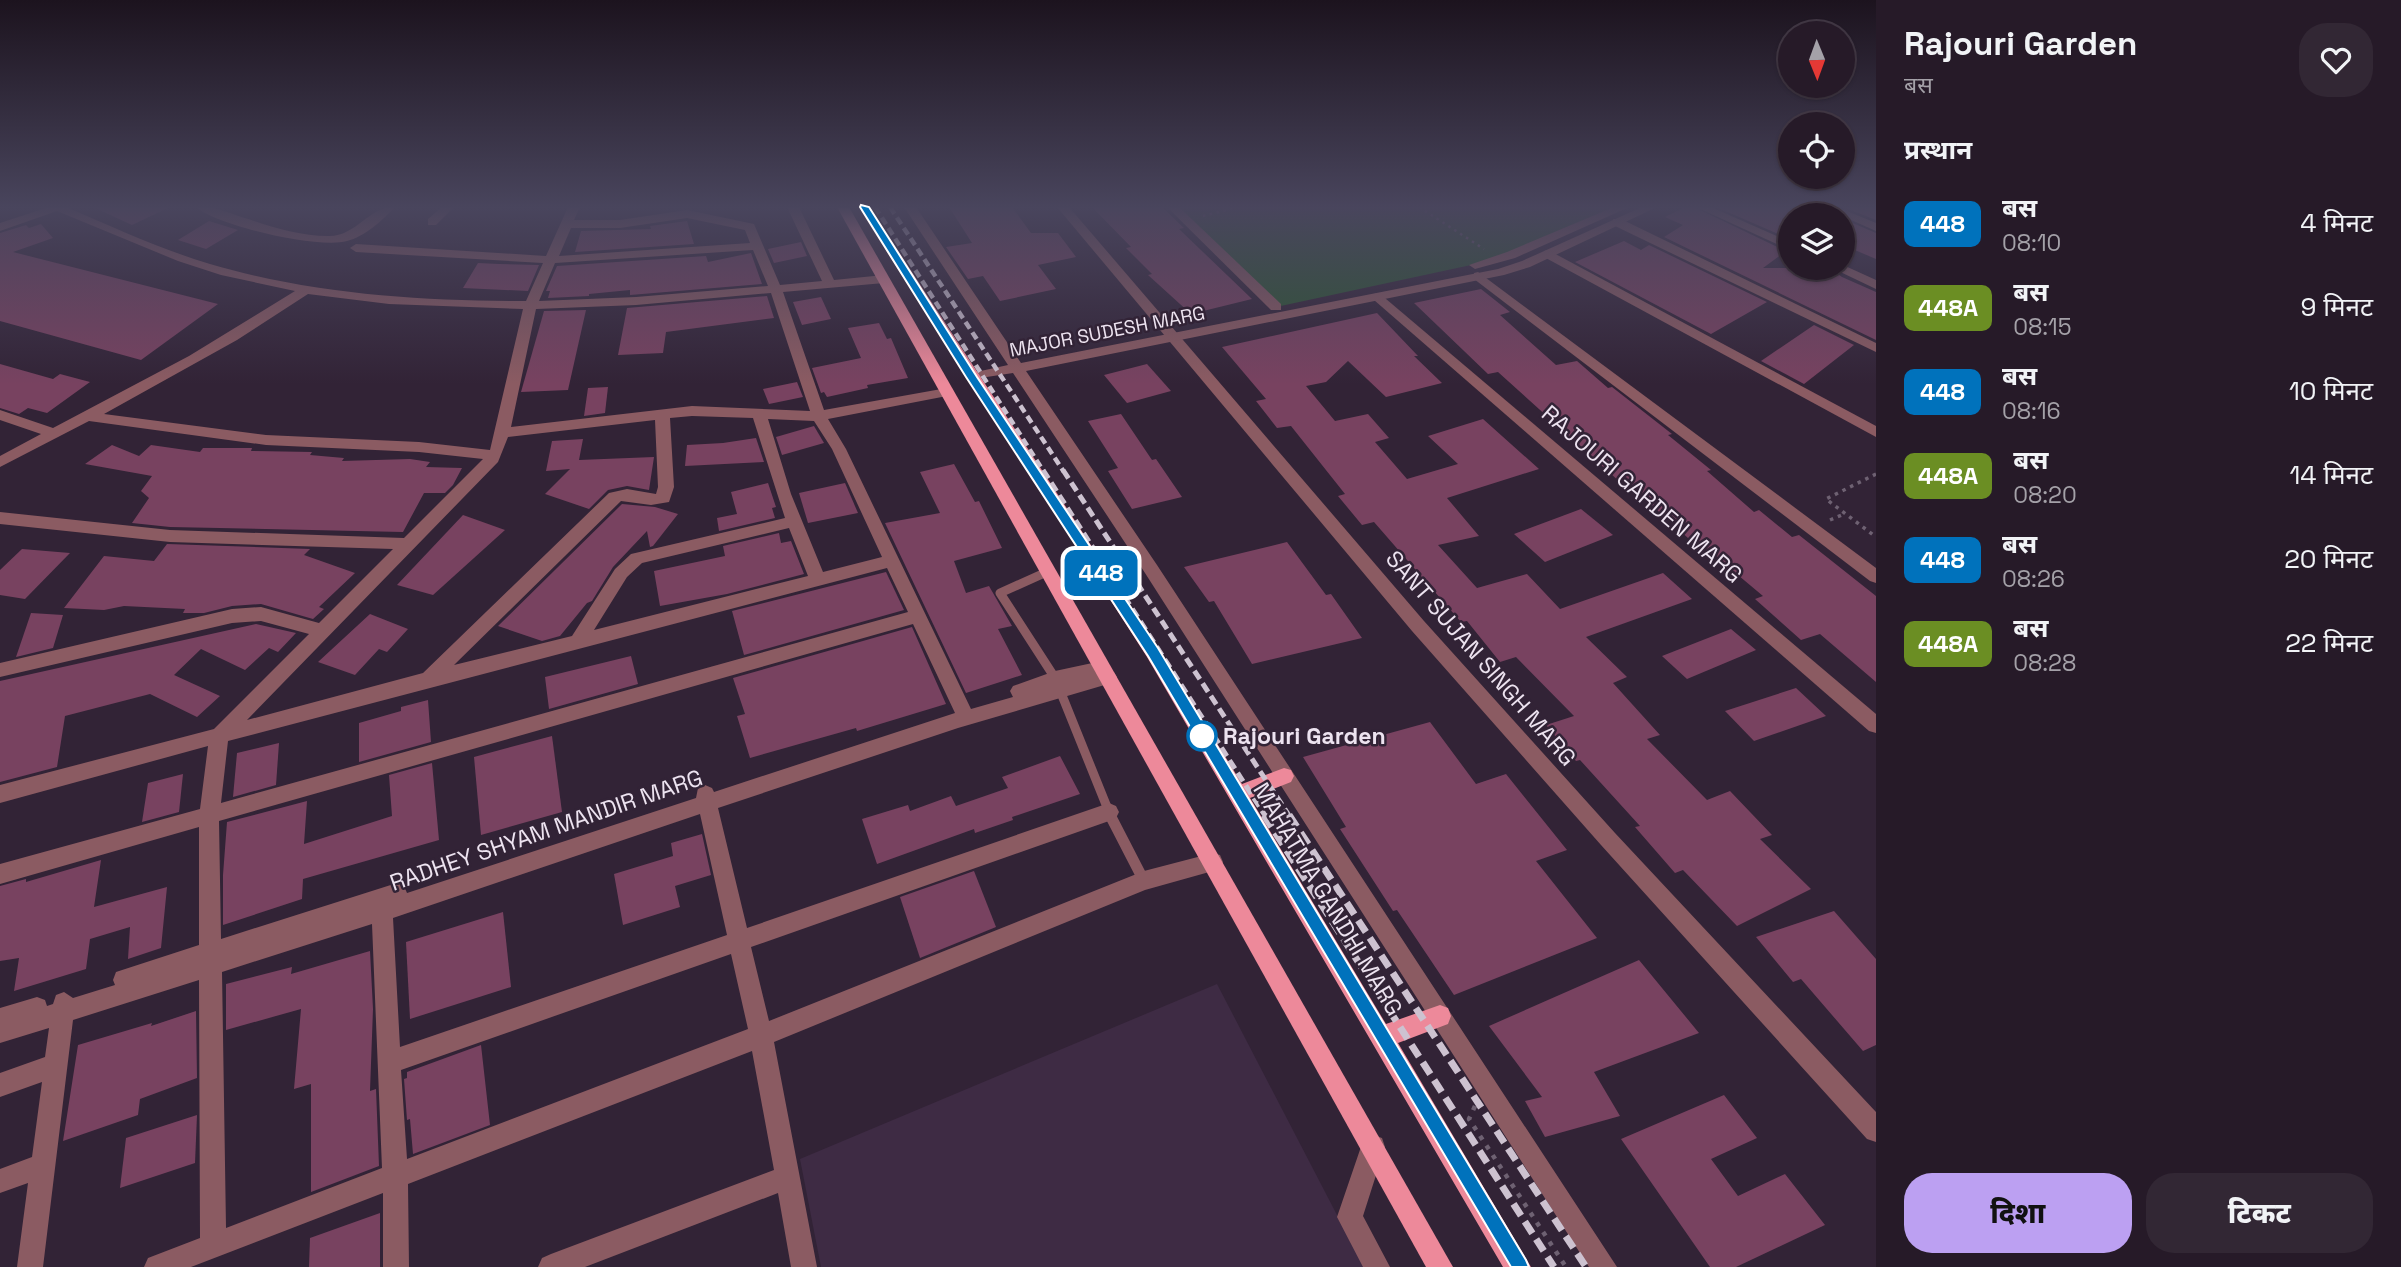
<!DOCTYPE html>
<html lang="hi">
<meta charset="utf-8">
<style>
body{margin:0;font-family:"Space Grotesk","Noto Sans Devanagari",sans-serif;background:#322734;color:#f1f3f6;height:100vh;display:flex;flex-direction:column;font-size:26px;white-space:nowrap}
*{box-sizing:border-box;margin:0}
p{font-size:23px;color:#a4a1a8}
.icon{flex:none;width:38px;height:38px;fill:none;stroke:currentColor;stroke-width:2;stroke-linecap:round;stroke-linejoin:round}
.map{position:relative;flex:1;overflow:hidden}
.side{display:flex;flex-direction:column;background:#261a28;width:525px}
.side>*{flex:none}
.badge{padding:0 14px;border-radius:10px;font-size:24px;line-height:46px}
.needle{width:46px;rotate:179deg}
.controls{position:absolute;left:1778px;top:21px;display:grid;gap:14px}
.controls a{display:grid;place-items:center;width:77px;height:77px;border-radius:50%;background:#261a28;box-shadow:0 2px 5px #0004,0 0 0 2px #423845;font-size:35px}
.map>.badge{position:absolute;translate:-50% -50%;box-shadow:0 0 0 4px #fff}
h2{padding:0 28px;font-size:26px;line-height:63px}
.round{display:grid;place-items:center;flex:none;width:74px;height:74px;border-radius:28px;background:#322734}
.overview{display:flex;align-items:center;justify-content:space-between;height:119px;padding:0 28px}
h1{font-size:33px;font-weight:800;line-height:52px}
.primary-button{display:flex;gap:14px;margin-top:auto;padding:14px 28px}
.primary-button a{flex:1;height:80px;border-radius:28px;background:#bca0f2;color:#111;font-size:28px;font-weight:800;line-height:80px;text-align:center}
.primary-button a+a{background:#322734;color:#f1f3f6}
ul{padding:0;list-style:none}
li{display:flex;align-items:center;gap:21px;height:84px;padding:0 28px}
li div{flex:1}
li b{display:block;font-size:26px}
li em{font-style:normal}
li .badge{min-width:77px;font-weight:700;text-align:center}
main{display:flex;flex:1;min-height:0}
.map>svg:first-child{display:block}
.built{fill:#3e2b44}
.green{fill:#2c5631}
.building{fill:#784260}
.lines{fill:none;stroke-linecap:round;stroke-linejoin:round}
.path-far2{stroke:#6e6172;stroke-width:2.5;stroke-dasharray:2.5 4.5;stroke-linecap:butt}
.path-far1{stroke:#6e6172;stroke-width:3.5;stroke-dasharray:3.5 5;stroke-linecap:butt}
.path{stroke:#6e6172;stroke-width:4.5;stroke-dasharray:4.5 7;stroke-linecap:butt}
.service-far1{stroke:#8b5b62;stroke-width:9}
.service{stroke:#8b5b62;stroke-width:11}
.minor{fill:#8b5b62;fill-rule:evenodd}
.tertiary{fill:#8b5b62;fill-rule:evenodd}
.primary{fill:#ed899a;fill-rule:evenodd}
.rail-far2{stroke:#cdc2d0;stroke-width:4.5;stroke-dasharray:8 4.5;stroke-linecap:butt}
.rail-far1{stroke:#cdc2d0;stroke-width:5;stroke-dasharray:10 5;stroke-linecap:butt}
.rail{stroke:#cdc2d0;stroke-width:7;stroke-dasharray:14 7;stroke-linecap:butt}
.line{fill:#0072bc;stroke:#fff;stroke-width:2}
.stop-dot{fill:#fff;stroke:#0072bc;stroke-width:3.5}
.labels{text-anchor:middle;stroke-width:5;stroke-linejoin:round;paint-order:stroke}
.far-street-label{font-size:19px;fill:#ede3f0;stroke:#322336}
.street-label{font-size:23px;fill:#ede3f0;stroke:#322336}
.stop-label{font-size:23px;font-weight:bold;fill:#ede3f0;stroke:#322336;text-anchor:start}
</style>
<main>
<div class="map">
<svg width="1876" height="1267" viewBox="0 0 1876 1267">
<rect width="100%" height="100%" fill="#322336"/>
<!-- built -->
<polygon class="built" points="1217,984 1364,1267 821,1267 800,1159"/>
<!-- green -->
<polygon class="green" points="1173,207 1623,207 1499,259 1276,307"/>
<!-- building -->
<g class="building">
<polygon points="93,207 170,207 132,225"/>
<polygon points="949,207 1012,207 1031,233 1058,233 1076,257 1038,265 1056,289 1000,301 983,276 968,279 946,247 972,243"/>
<polygon points="1092,207 1162,207 1184,228 1179,229 1252,299 1191,314 1148,275 1152,274 1126,248 1131,247"/>
<polygon points="1685,207 1694,207 1786,251 1763,268 1830,268 1842,277 1876,292 1876,340 1664,237 1683,225 1665,217"/>
<polygon points="1716,207 1790,207 1790,239"/>
<polygon points="1843,207 1876,207 1876,220"/>
<polygon points="1843,219 1876,233 1876,259 1843,245"/>
<polygon points="209,221 238,230 206,249 178,240"/>
<polygon points="687,221 694,244 575,252 581,231 651,229 650,226"/>
<polygon points="41,224 53,238 13,252 218,304 141,360 0,321 0,233 26,225 29,228"/>
<polygon points="1624,241 1641,250 1649,245 1767,302 1711,334 1575,262"/>
<polygon points="801,242 807,256 774,263 768,249"/>
<polygon points="751,253 762,284 630,295 630,290 589,294 589,296 548,298 550,291 546,291 557,266 706,256 708,262"/>
<polygon points="478,263 499,264 539,265 528,291 463,288"/>
<polygon points="1481,289 1510,312 1500,315 1556,365 1577,361 1608,388 1612,387 1672,434 1668,435 1711,470 1707,471 1754,512 1759,510 1792,537 1799,535 1876,596 1876,682 1820,634 1801,640 1755,599 1763,596 1714,555 1709,557 1636,491 1631,492 1498,372 1488,374 1414,303"/>
<polygon points="767,296 774,318 666,332 663,353 618,355 627,308"/>
<polygon points="821,297 831,319 802,325 793,302"/>
<polygon points="586,310 568,390 521,392 544,311"/>
<polygon points="1377,313 1418,356 1414,356 1442,383 1386,397 1348,361 1326,382 1306,386 1335,421 1368,414 1389,438 1375,442 1407,479 1458,464 1428,436 1483,419 1539,469 1447,498 1479,536 1438,545 1477,588 1527,574 1560,609 1663,573 1692,599 1586,637 1627,677 1613,683 1660,735 1647,739 1707,800 1730,791 1772,835 1760,839 1811,889 1737,926 1683,870 1675,873 1635,827 1640,826 1580,760 1576,761 1546,725 1574,716 1516,657 1500,662 1467,621 1461,622 1374,522 1362,525 1338,496 1345,494 1291,426 1277,428 1256,401 1266,399 1222,347"/>
<polygon points="879,323 887,339 891,338 908,378 867,385 868,388 827,397 824,392 821,393 812,368 861,358 848,328"/>
<polygon points="1814,325 1854,345 1804,384 1761,361"/>
<polygon points="0,364 53,379 60,374 90,382 47,413 28,408 19,414 0,408"/>
<polygon points="1147,364 1171,391 1127,403 1104,375"/>
<polygon points="797,382 803,397 769,404 763,389"/>
<polygon points="608,387 605,413 584,416 588,388"/>
<polygon points="1121,414 1152,460 1156,459 1182,497 1132,509 1108,471 1118,468 1088,421"/>
<polygon points="814,426 824,443 782,455 776,437"/>
<polygon points="756,438 764,462 685,466 687,445 723,443"/>
<polygon points="583,439 579,460 654,457 649,490 627,486 608,490 589,509 545,494 570,469 546,471 552,441"/>
<polygon points="112,445 139,456 151,445 200,452 203,448 252,448 251,451 312,452 310,455 344,458 342,461 410,459 430,462 426,467 462,468 453,485 445,493 424,493 403,532 170,527 132,523 149,498 141,491 152,476 85,464"/>
<polygon points="954,464 975,502 979,501 1002,548 954,561 966,593 989,586 1012,626 998,629 1022,675 966,693 885,523 940,513 920,472"/>
<polygon points="768,483 776,507 772,508 775,518 719,531 717,518 737,514 731,492"/>
<polygon points="845,483 858,513 808,523 799,493"/>
<polygon points="622,504 655,507 678,514 653,546 650,547 647,531 613,567 592,601 587,603 560,636 542,641 498,626"/>
<polygon points="1581,509 1613,535 1545,562 1514,534"/>
<polygon points="463,515 505,530 433,595 397,585"/>
<polygon points="779,533 781,543 791,541 804,574 727,594 660,606 654,571 725,556 723,546"/>
<polygon points="1287,542 1326,595 1331,594 1362,638 1252,664 1214,601 1209,602 1184,567"/>
<polygon points="167,544 310,549 304,555 355,573 319,607 324,609 313,619 261,604 232,606 204,613 183,613 185,609 124,606 104,610 64,608 104,556 154,561"/>
<polygon points="22,549 70,553 25,599 0,595 0,570"/>
<polygon points="886,572 904,610 744,655 732,611"/>
<polygon points="31,613 63,615 53,648 16,657"/>
<polygon points="370,614 408,629 387,652 379,649 355,675 318,662"/>
<polygon points="256,624 296,633 278,652 269,648 245,670 201,649 174,675 220,696 197,717 150,694 65,716 57,767 0,782 0,681"/>
<polygon points="912,627 946,704 857,731 856,728 750,758 737,716 745,714 733,678"/>
<polygon points="1731,629 1756,650 1687,679 1662,656"/>
<polygon points="631,656 638,684 549,709 545,677"/>
<polygon points="1796,688 1826,716 1754,741 1725,711"/>
<polygon points="428,700 431,742 359,762 359,723 401,711 401,707"/>
<polygon points="1430,722 1476,784 1506,774 1567,850 1536,861 1597,938 1454,995 1397,910 1393,911 1340,829 1346,827 1303,757"/>
<polygon points="552,736 562,812 481,835 474,757"/>
<polygon points="279,743 276,785 233,797 237,753"/>
<polygon points="1060,756 1080,794 1012,817 1013,820 975,833 974,829 877,864 862,819 908,805 910,811 951,796 956,806 1008,788 1002,777"/>
<polygon points="432,763 439,840 303,879 302,899 223,925 223,875 227,822 307,801 304,844 392,816 389,775"/>
<polygon points="183,774 179,812 142,822 148,783"/>
<polygon points="702,834 711,875 675,886 680,907 623,925 614,874 673,856 671,843"/>
<polygon points="101,860 94,907 167,887 161,948 128,959 130,927 90,939 86,969 14,991 19,958 0,961 0,886 26,879 26,882"/>
<polygon points="974,871 996,927 920,958 900,897"/>
<polygon points="1834,911 1876,959 1876,1045 1863,1051 1801,979 1793,982 1756,937"/>
<polygon points="503,912 511,987 410,1019 406,942"/>
<polygon points="370,951 373,1009 370,1091 376,1089 379,1166 311,1192 311,1084 294,1089 301,1009 226,1030 226,984 292,967 291,974"/>
<polygon points="1639,960 1699,1033 1594,1072 1620,1116 1545,1137 1525,1101 1542,1097 1489,1026"/>
<polygon points="196,1011 197,1078 140,1099 138,1115 63,1141 78,1045 152,1023 151,1026"/>
<polygon points="481,1045 490,1125 413,1154 410,1119 407,1120 404,1079 407,1078 407,1072"/>
<polygon points="1724,1095 1757,1138 1711,1159 1738,1196 1785,1174 1825,1225 1736,1267 1710,1267 1621,1139"/>
<polygon points="197,1115 195,1163 120,1188 126,1138"/>
<polygon points="380,1213 380,1267 309,1267 310,1238"/>
</g>
<g class="lines">
<!-- path-far2 -->
<g class="path-far2">
<polyline points="1419,207 1484,249"/>
<polyline points="1203,216 1239,207"/>
</g>
<!-- path-far1 -->
<g class="path-far1">
<polyline points="1876,474 1826,499 1876,537"/>
<polyline points="1830,520 1844,514"/>
</g>
<!-- path -->
<polyline class="path" points="1475,1106 1469,1119 1566,1267"/>
<!-- service-far1 -->
<polyline class="service-far1" points="1049,571 1000,593 1055,678 1111,817"/>
<!-- service -->
<polyline class="service" points="1110,815 1144,881"/>
<!-- minor -->
<g class="minor">
<path d="M49 207H66C113 227 160 249 210 264 312 294 420 301 526 301L543 263 356 252 350 248 356 244 546 256 568 207H580L574 220H620L687 210 754 224 780 285 822 281 787 207H799L834 280 884 275 890 279 884 283 783 292 824 410 947 388 954 392 947 396 828 419 846 449 971 709 1013 697 1010 691 1013 686 1055 671 1097 662 1103 664 1105 671 1114 672 1117 677 1114 682 1108 684 958 728 718 808 747 928 1109 803 1116 806 1119 812 1116 818 1109 821 751 947 769 1021 1144 871 1213 853 1220 855 1223 862 1220 869 1145 890 774 1042 817 1267H791L778 1193 585 1267H538L542 1258 551 1254 774 1170 752 1051 408 1184 409 1267H383V1193L191 1267H144L148 1258 200 1238 199 980 73 1020 43 1267H17L28 1183 0 1193V1169L32 1157 42 1082 0 1097V1073L45 1057 49 1028 0 1043V1008L37 997 45 1000 47 1006 53 1004 56 995 64 992 73 998 115 985 113 980 116 972 199 945V827L0 884V864L200 809 208 746 0 803V785L214 729 309 634 261 621 232 623 0 677V663L232 609 261 607 319 623 393 549 170 542 0 524V512L170 530 404 538 483 459 419 452 266 445 89 421 0 467V456L41 434 0 420V410L53 428 189 356 295 291 221 275 178 261 57 211 0 231V223ZM687 218 745 230 750 243 559 256 571 228H620ZM753 250 768 286 636 297 539 301 555 263ZM771 293 810 411 692 406 511 427 536 309 636 305ZM308 294 389 304 523 309 490 450 419 442 266 435 104 414 237 340ZM692 416 753 418 785 518 631 554 615 569 572 636 454 665 621 501 651 505 669 502 674 487 670 418ZM768 419 814 421 832 449 882 557 823 572 791 494ZM655 420 658 487 656 494 627 489 609 493 423 673 247 720 498 462 508 437ZM789 528 808 576 594 630 627 577 642 563ZM887 568 908 612 221 803 228 741ZM913 624 955 713 714 792 712 788 705 785 698 788 696 798 407 893 404 886 397 883 221 939 219 821ZM700 814 727 935 400 1047 393 918ZM372 924 382 1168 226 1228 222 972ZM731 954 748 1029 407 1159 401 1070Z"/>
<path d="M196 207C214 205 231 214 248 219 274 228 301 236 328 236 356 237 370 205 395 207 383 220 364 237 347 241 318 249 218 226 196 207Z"/>
<polygon points="442,207 454,207 436,225 428,225 428,219"/>
<polygon points="1057,207 1069,207 1424,621 1615,833 1876,1112 1876,1142 1867,1139 1601,845 1412,631"/>
<polygon points="1167,207 1179,207 1281,304 1281,310 1271,310"/>
<polygon points="1696,207 1711,207 1790,242 1790,250"/>
<polygon points="1822,207 1837,207 1876,223 1876,231"/>
<polygon points="1613,219 1621,219 1876,343 1876,352 1613,225"/>
<polygon points="1548,250 1876,426 1876,437 1544,257 1544,251"/>
<polygon points="1843,265 1876,280 1876,289 1832,268 1843,268"/>
<polygon points="1478,272 1876,568 1876,583 1870,581 1474,279 1474,273"/>
<polygon points="1379,293 1876,714 1876,733 1869,731 1374,300 1374,294"/>
<polygon points="1373,1135 1382,1138 1385,1147 1363,1216 1390,1267 1363,1267 1337,1217 1364,1138"/>
</g>
<!-- tertiary -->
<g class="tertiary">
<polygon points="904,207 916,207 1021,363 1498,269 1522,261 1642,207 1657,207 1530,267 1504,275 1026,371 1157,565 1617,1267 1589,1267 1145,573 1013,373 967,380 967,374 1008,365"/>
<polygon points="1614,207 1627,208 1515,258 1475,269 1469,265 1507,252"/>
</g>
<!-- primary -->
<g class="primary">
<polygon points="837,207 849,207 1453,1267 1426,1267"/>
<path d="M858 207H870C993 399 1123 588 1242 784L1284 768 1291 770 1294 776 1291 782 1250 798 1386 1024 1440 1005 1448 1008 1451 1016 1448 1024 1398 1043 1531 1267H1503L1147 657Z"/>
</g>
<!-- rail-far2 -->
<g class="rail-far2">
<polyline points="875,207 1044,472"/>
<polyline points="890,207 1064,472"/>
</g>
<!-- rail-far1 -->
<g class="rail-far1">
<polyline points="1043,470 1266,817"/>
<polyline points="1063,470 1290,817"/>
</g>
<!-- rail -->
<g class="rail">
<polyline points="1264,815 1554,1267"/>
<polyline points="1289,815 1586,1267"/>
</g>
</g>
<!-- sky -->
<linearGradient id="sky" x2="0" y2="1"><stop stop-color="#1c131e"/><stop offset="0.54" stop-color="#49455d"/><stop offset="1" stop-color="#49455d" stop-opacity="0"/></linearGradient>
<rect width="1876" height="384" fill="url(#sky)"/>
<!-- line -->
<polygon class="line" points="861,205 869,207 977,377 1158,648 1526,1260 1529,1267 1511,1267 1148,656 966,377 860,207"/>
<!-- markers -->
<circle class="stop-dot" cx="1202" cy="736" r="14"/>
<g class="labels">
<!-- far-street labels -->
<g class="far-street-label">
<text transform="translate(1107 331) rotate(-11)" y="7">MAJOR SUDESH MARG</text>
</g>
<!-- street labels -->
<g class="street-label">
<text transform="translate(1642 494) rotate(41)" y="8">RAJOURI GARDEN MARG</text>
<text transform="translate(1481 658) rotate(49)" y="8">SANT SUJAN SINGH MARG</text>
<text transform="translate(546 830) rotate(-19)" y="8">RADHEY SHYAM MANDIR MARG</text>
<text transform="translate(1328 899) rotate(59)" y="8">MAHATMA GANDHI MARG</text>
</g>
<!-- stop labels -->
<g class="stop-label">
<text x="1223" y="744">Rajouri Garden</text>
</g>
</g>
</svg>
<div class="controls">
<a><svg class="needle" viewBox="-14 -14 28 28"><path d="M0-13l5 13h-10z" fill="#e53935"/><path d="M0 13l5-13h-10z" fill="#a4a1a8"/></svg></a>
<a><svg class="icon" aria-label="locate" viewBox="0 0 24 24"><circle cx="12" cy="12" r="6"/><path d="M12 2v4M12 18v4M2 12h4M18 12h4"/></svg></a>
<a><svg class="icon" aria-label="layers" viewBox="0 0 24 24"><path d="M12 4l9 5-9 5-9-5zM3 14l9 5 9-5"/></svg></a>
</div>
<b class="badge" style="left:1101px;top:573px;background:#0072bc;color:#fff">448</b>
</div>
<section class="side">
<div class="overview"><div><h1>Rajouri Garden</h1><p>बस</p></div><a class="round"><svg class="icon" aria-label="heart" viewBox="0 0 24 24"><path d="M12 20l-8-8c-3-5 5-10 8-4 3-6 11-1 8 4z"/></svg></a></div>
<h2>प्रस्थान</h2>
<ul>
<li><span class="badge" style="background:#0072bc;color:#fff">448</span><div><b>बस</b><p>08:10</p></div><em>4 मिनट</em></li>
<li><span class="badge" style="background:#6b8e23;color:#fff">448A</span><div><b>बस</b><p>08:15</p></div><em>9 मिनट</em></li>
<li><span class="badge" style="background:#0072bc;color:#fff">448</span><div><b>बस</b><p>08:16</p></div><em>10 मिनट</em></li>
<li><span class="badge" style="background:#6b8e23;color:#fff">448A</span><div><b>बस</b><p>08:20</p></div><em>14 मिनट</em></li>
<li><span class="badge" style="background:#0072bc;color:#fff">448</span><div><b>बस</b><p>08:26</p></div><em>20 मिनट</em></li>
<li><span class="badge" style="background:#6b8e23;color:#fff">448A</span><div><b>बस</b><p>08:28</p></div><em>22 मिनट</em></li>
</ul>
<div class="primary-button"><a>दिशा</a><a>टिकट</a></div>
</section>
</main>
